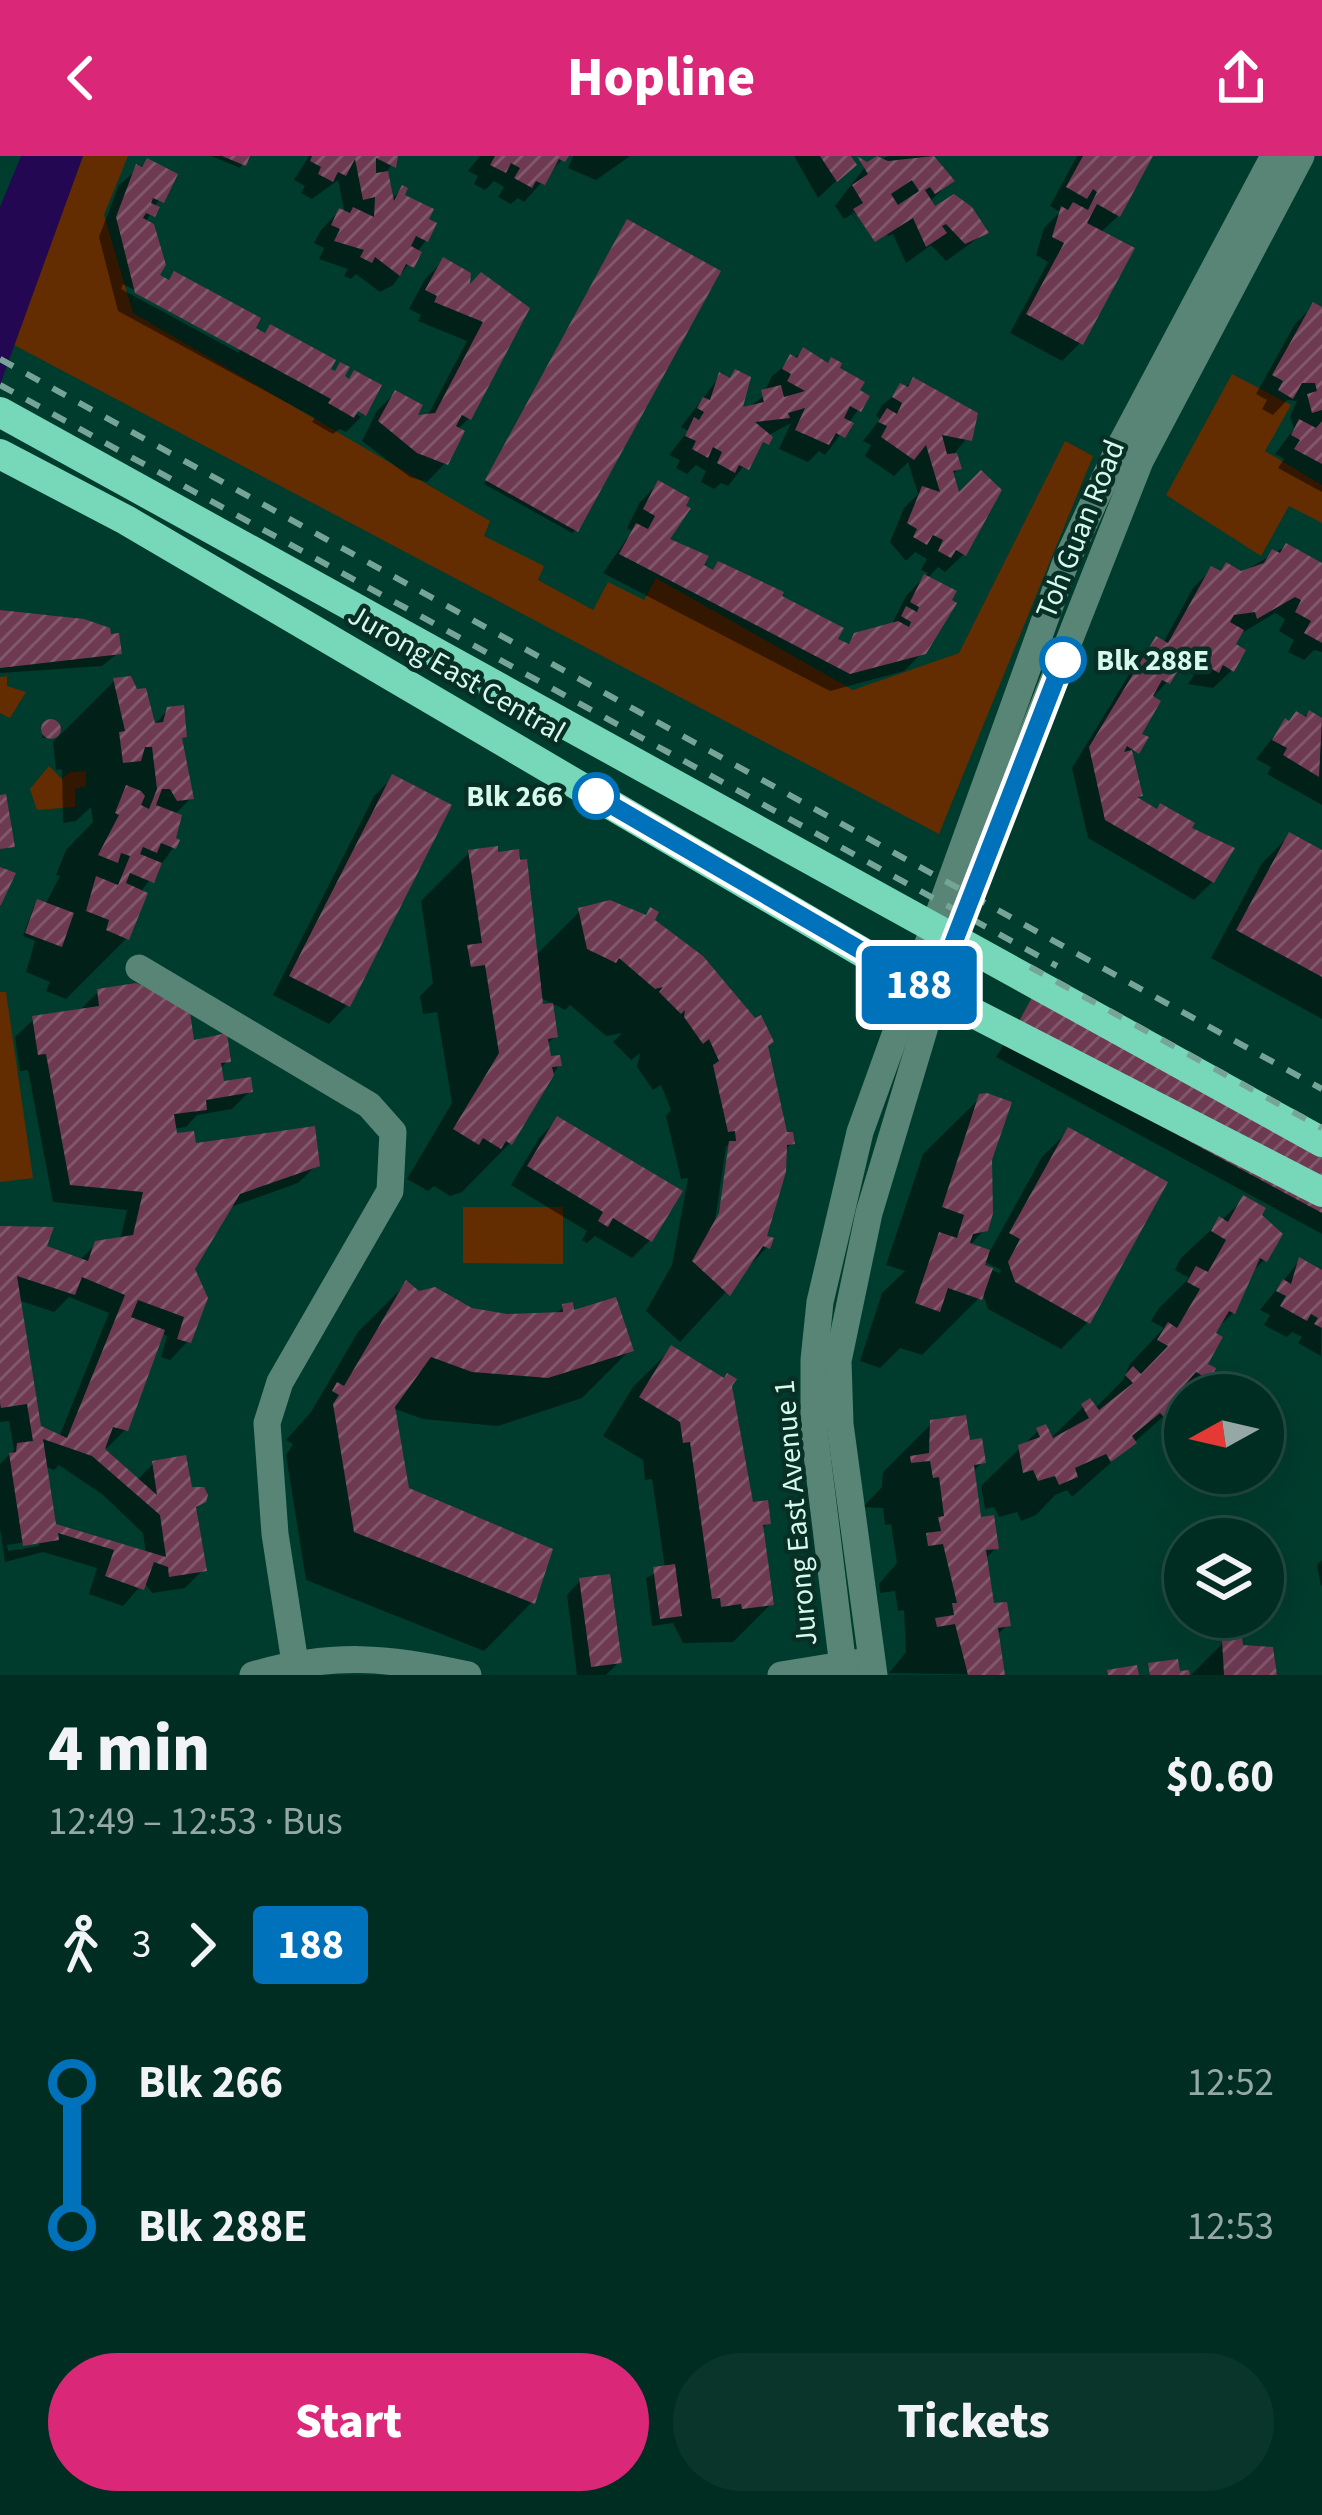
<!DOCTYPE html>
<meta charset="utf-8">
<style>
body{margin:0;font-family:"Source Sans 3",sans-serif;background:#0a352a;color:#f1f3f6;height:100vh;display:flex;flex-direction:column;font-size:45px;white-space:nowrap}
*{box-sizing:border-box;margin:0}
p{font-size:39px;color:#95a8a5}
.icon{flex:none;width:66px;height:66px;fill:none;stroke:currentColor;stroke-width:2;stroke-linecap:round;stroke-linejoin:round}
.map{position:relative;height:1519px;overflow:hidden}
.details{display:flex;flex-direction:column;background:#002d22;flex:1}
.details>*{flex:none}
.badge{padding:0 24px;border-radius:9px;font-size:42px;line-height:78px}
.needle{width:78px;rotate:262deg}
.fabs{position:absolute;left:1164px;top:1218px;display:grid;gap:24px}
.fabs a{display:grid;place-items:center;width:120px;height:120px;border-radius:50%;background:#002d22;box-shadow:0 12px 48px #0002,0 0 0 3px #224940;font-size:60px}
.map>.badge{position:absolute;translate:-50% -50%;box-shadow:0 0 0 6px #fff}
.legs{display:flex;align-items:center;gap:18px;height:132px;padding:0 48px;font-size:39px}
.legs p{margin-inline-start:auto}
.headline{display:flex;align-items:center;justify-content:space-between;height:204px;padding:0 48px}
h1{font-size:66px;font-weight:800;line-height:90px}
.cta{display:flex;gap:24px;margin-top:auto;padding:24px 48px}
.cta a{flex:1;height:138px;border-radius:72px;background:#db2777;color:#fff;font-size:48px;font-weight:800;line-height:138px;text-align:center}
.cta a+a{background:#0a352a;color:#f1f3f6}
ul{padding:0 48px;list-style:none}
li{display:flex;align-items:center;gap:42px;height:144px;font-size:45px}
li i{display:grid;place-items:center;width:18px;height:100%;margin:0 15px;background:currentColor}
li i::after{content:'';width:30px;height:30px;margin:-15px;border:9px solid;border-radius:50%;background:#002d22}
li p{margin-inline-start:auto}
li:first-child i{background:linear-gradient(#0000 50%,currentColor 0)}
li:last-child i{background:linear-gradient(currentColor 50%,#0000 0)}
header{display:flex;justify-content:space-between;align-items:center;height:156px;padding:0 48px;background:#db2777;color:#fff;font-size:54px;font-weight:800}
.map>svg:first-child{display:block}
.green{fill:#632c01}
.water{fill:#230753}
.shadow{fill:#0007;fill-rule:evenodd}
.building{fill:url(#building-hatch);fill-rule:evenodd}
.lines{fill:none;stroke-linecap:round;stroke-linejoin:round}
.minor{stroke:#588575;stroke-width:27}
.major{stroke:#76d8b8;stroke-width:30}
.rail{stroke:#76a496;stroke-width:6;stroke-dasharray:15 15;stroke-linecap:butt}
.line-1-casing{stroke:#fff;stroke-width:27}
.line-1{stroke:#0072bc;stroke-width:18}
.stop-1-dot{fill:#fff;stroke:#0072bc;stroke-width:6}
.labels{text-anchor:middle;stroke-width:9;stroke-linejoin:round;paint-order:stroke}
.street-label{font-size:30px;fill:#d6f9ec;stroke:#082f25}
.stop-label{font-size:30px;font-weight:bold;fill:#d6f9ec;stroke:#082f25;text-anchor:start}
</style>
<header><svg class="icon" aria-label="back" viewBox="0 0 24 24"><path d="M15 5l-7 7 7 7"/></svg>Hopline<svg class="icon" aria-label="share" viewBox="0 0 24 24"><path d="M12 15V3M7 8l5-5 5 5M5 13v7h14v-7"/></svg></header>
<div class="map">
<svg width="1322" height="1519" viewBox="0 0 1322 1519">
<defs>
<pattern id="building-hatch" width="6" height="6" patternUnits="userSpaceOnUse" patternTransform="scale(3)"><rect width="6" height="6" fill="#6d3a52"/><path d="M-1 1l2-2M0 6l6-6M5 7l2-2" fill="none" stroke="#81576b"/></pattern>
</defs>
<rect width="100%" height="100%" fill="#003c2d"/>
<!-- green -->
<g class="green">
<polygon points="83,0 128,0 104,59 133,157 490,365 484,380 544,410 538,424 593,454 608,426 644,444 656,422 853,534 959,497 1065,285 1093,300 939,678 12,188"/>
<polygon points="1232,218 1291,249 1265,295 1322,329 1322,367 1289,350 1261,400 1166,339"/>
<polygon points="7,520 7,530 26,536 10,562 0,557 0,521"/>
<polygon points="49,610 62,623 70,616 86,615 86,630 75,633 75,651 37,654 30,633"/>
<polygon points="0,836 6,836 33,1022 0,1026"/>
<polygon points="463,1051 563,1051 563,1108 463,1107"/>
</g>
<!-- water -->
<polygon class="water" points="21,0 83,0 0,229 0,51"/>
<!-- shadow -->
<g class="shadow">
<polygon points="211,0 246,0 240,12"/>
<polygon points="309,0 398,0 385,18 391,44 403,32 401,40 426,84 393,129 380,136 356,118 351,123 344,120 348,113 319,103 324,92 314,87 321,74 339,55 345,58 338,24 312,43 301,37 305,30 294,24"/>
<polygon points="480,0 565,0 524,46 518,42 511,48 498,41 504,31 494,25 485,34 474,28 478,20 468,15"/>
<polygon points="573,0 630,0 596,24 568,12"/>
<polygon points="794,0 852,0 853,9 818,42"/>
<path d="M888 0H932L951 25 929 46 934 54 985 77 946 105 931 89 906 107 893 78 889 80 851 55 870 87 852 58 844 63 835 50 865 11ZM902 8 920 32 908 22Z"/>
<polygon points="1077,0 1150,0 1118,60 1100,77 1080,187 1062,205 1010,177 1048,106 1036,99 1044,72 1060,56 1050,50"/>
<path d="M147 5 174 19 145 67 151 70 163 109 156 121 167 126 174 119 257 163 252 173 263 179 270 172 332 205 326 214 333 218 341 209 347 225 355 218 378 230 362 260V254L346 245 343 250 361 261 346 276 339 273 333 278 312 266 315 262 118 155 99 81 119 29ZM123 128 239 190V197L121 133Z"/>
<polygon points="625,70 576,374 572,377 484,328"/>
<polygon points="443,105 466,135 481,120 527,152 469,262 457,274 445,307 427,326 410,321 362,285 377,255 395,237 413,262 427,261 467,185 418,165 421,159 409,153 425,123"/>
<polygon points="1313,150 1322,155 1322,336 1278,312 1284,303 1275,298 1294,273 1290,260 1297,245 1287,244 1273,259 1262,253 1267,244 1256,238 1295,168"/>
<polygon points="804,194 858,254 825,299 819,295 808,306 779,293 791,267 767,280 728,330 721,327 714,333 701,326 706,315 696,309 687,318 676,312 680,304 669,299 688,275 681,271 720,220 739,255 746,253 771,235 766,232 772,220"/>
<polygon points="914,224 975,272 954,298 959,312 951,320 964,398 945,416 938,411 927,423 923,496 904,515 830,535 603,417 632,375 627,372 640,346 658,328 665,384 700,411 778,441 846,490 856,480 891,470 906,440 928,417 921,414 927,403 915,396 906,405 890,386 904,352 918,338 908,306 894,320 865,300 871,289 863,285 880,263 876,260 882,249"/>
<polygon points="1286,390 1322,410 1322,496 1314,494 1304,504 1288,496 1294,484 1279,475 1285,463 1275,457 1237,480 1232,514 1213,532 1188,528 1194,519 1181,511 1170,523 1151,543 1131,602 1140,639 1135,643 1212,726 1194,744 1088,682 1072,612 1139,502 1157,484 1163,487 1193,432 1211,414 1240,418"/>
<polygon points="0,458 60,460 116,479 118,497 102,510 0,517"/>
<polygon points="114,525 153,570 168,554 184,580 180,584 191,642 174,659 173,692 140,737 127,782 66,843 46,835 50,826 26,816 35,785 23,780 34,750 45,749 60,720 56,719 66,694 93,666 91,651 76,665 63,667 62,613 56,614 53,586"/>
<polygon points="1310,558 1322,566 1322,649 1267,618 1271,611 1256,603 1285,566"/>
<polygon points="45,569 55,569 56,581 42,582"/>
<polygon points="392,622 347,849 329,868 273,839 374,640"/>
<polygon points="1289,680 1322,698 1322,863 1211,802 1262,707"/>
<path d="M469 697 535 800 580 755 644 761 650 755 651 765 765 891 784 980 792 987 784 995 763 1082 767 1091 680 1186 646 1155 672 1109 688 1022 681 1023 666 960 671 954 661 929 653 934 637 911 640 897 631 904 613 886 622 877 606 880 570 849 565 854 539 841 555 880 546 889 548 904 559 909 510 987 462 1036 450 1040 434 1030 428 1035 407 1023 452 947 437 856 423 858 420 840 433 827 421 745ZM733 984 720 1073 714 1072 726 991Z"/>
<path d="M98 836 228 904 219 914 222 929 250 935 232 953 197 959 186 971 173 973 174 981 193 991 317 1009 298 1027 228 1052 192 1113 188 1185 170 1204 161 1201 167 1180 161 1177 125 1274 107 1292 96 1290 136 1325 153 1308 203 1345 193 1355 203 1414 185 1432 152 1437 144 1426 123 1450 89 1438 97 1412 43 1396 5 1406 0 1373V1308L14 1294 9 1265 0 1266V1074L79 1105 97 1087 120 1084 127 1054 53 1046 28 914 20 915 15 881 34 863 80 854ZM69 1141 109 1157 59 1281 38 1272 18 1144 54 1156ZM59 1309 103 1339 143 1377 146 1398 53 1370 44 1310 54 1314ZM39 1384V1390L8 1395 7 1389Z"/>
<polygon points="1035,839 1322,995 1322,1078 996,901"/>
<path d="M981 941 989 1004 985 1073 969 1090 989 1097 1042 1001 1069 974 1088 1166 1061 1193 988 1153 983 1138 922 1199 900 1192 880 1212 860 1205 882 1137 905 1115 886 1109 923 998ZM983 1105 1001 1114 1000 1117 981 1111Z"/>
<polygon points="558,963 650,1084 632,1102 595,1080 587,1087 582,1084 587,1075 511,1029 539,982"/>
<polygon points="1244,1043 1259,1060 1264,1104 1249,1119 1233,1157 1214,1175 1204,1209 1207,1222 1072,1341 1067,1334 1055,1339 1036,1359 1021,1365 1017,1356 999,1361 994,1351 985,1353 981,1330 1020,1292 1038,1275 1050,1283 1083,1251 1094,1253 1123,1224 1130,1208 1164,1172 1151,1165 1159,1152 1189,1122 1175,1114 1181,1102"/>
<polygon points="1299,1105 1322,1118 1321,1200 1298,1187 1302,1181 1292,1176 1287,1181 1264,1169 1270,1159 1260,1154"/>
<polygon points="406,1128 418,1138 506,1161 555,1159 563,1151 630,1194 582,1242 498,1270 423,1263 392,1252 406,1334 532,1446 484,1495 306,1424 286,1299 293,1288 286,1284 311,1256 358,1176"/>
<polygon points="671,1193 729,1229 750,1349 768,1367 760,1374 771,1448 733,1486 683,1487 673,1467 652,1470 646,1422 665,1412 652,1323 645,1324 643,1304 603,1280 633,1231"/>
<polygon points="932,1267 968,1287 982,1306 972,1317 979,1364 996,1392 985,1403 992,1451 1007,1469 996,1480 1002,1519 889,1517 906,1496 904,1454 898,1455 895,1435 880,1437 879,1428 897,1407 891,1368 885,1369 883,1352 863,1351 882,1331 883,1316"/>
<polygon points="1322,1404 1322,1429 1321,1430 1317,1409"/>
<polygon points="580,1425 619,1506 606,1519 577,1519 567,1439"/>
<polygon points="1223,1487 1270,1494 1274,1519 1191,1519"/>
</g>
<!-- building -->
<g class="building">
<polygon points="222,0 250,0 246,10"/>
<polygon points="312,0 398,0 396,12 376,2 376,17 388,15 394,45 402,29 408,32 405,39 434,53 429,63 437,67 428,86 416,80 411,90 422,96 414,112 406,108 400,120 375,101 372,107 360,101 364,94 334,85 340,73 331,69 339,52 350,57 353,51 374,61 375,41 363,44 355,3 346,20 338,16 333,26 318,18 321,11 310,5"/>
<polygon points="495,0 569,0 565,6 559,3 545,29 536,25 532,32 514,22 520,12 511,7 506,17 490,9"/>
<polygon points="820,0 851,0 857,9 837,26"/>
<path d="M857 0 867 6 877 0 888 5 934 0 955 25 935 38 930 31 925 34 935 50 954 38 972 51 989 77 965 88 946 68 942 70 947 77 926 91 913 62 875 86 853 53 863 47 852 29 868 18ZM912 24 919 35 898 49 891 38Z"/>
<polygon points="1083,0 1153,0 1120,61 1097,48 1087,67 1135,92 1083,189 1026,158 1064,87 1052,81 1061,50 1068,54 1073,46 1088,54 1097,36 1093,33 1087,43 1066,31"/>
<polygon points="147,2 178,18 164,47 153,42 151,47 160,51 155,61 146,57 143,62 154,68 166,109 160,119 169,124 174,115 261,162 256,172 265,177 270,168 336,204 331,213 335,215 340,206 350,211 345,220 349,223 354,214 382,229 366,260 358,255 354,262 328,247 331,243 135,137 116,61 136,8 142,11"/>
<polygon points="627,63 721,115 578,376 485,324"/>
<polygon points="443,101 471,117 470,128 481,116 530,152 471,264 462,259 456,270 465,275 448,309 417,297 378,265 395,234 423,249 418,259 435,257 483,166 434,146 437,140 425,134"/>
<polygon points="1313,146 1322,151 1322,254 1312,257 1307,238 1317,235 1315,227 1302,227 1293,243 1278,234 1283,225 1272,219"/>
<polygon points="803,191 828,207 831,201 842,207 840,212 865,226 860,234 870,240 861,256 850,250 844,262 854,267 845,282 836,277 829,289 795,274 805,252 788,257 790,262 755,266 773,281 769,289 763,286 749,314 739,309 735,317 717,307 722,296 713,291 708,302 692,293 696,285 685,280 694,261 699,264 704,256 697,252 703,241 710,244 719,216 730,222 735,213 751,221 743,251 764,246 761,234 781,229 784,241 805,235 787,225 791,218 782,213 790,198 797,202"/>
<polygon points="913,221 978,257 972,285 942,279 947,298 957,297 962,313 953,315 959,336 981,314 1002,334 966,400 956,394 951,402 938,395 943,384 933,379 927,389 913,381 917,373 907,367 922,330 940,336 926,289 914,304 881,281 887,270 878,266 887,252 897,258 902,247 892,241 900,227 908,231"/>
<polygon points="1299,263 1316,272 1322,265 1322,308 1294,293 1300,284 1291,279"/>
<polygon points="658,324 690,342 686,350 691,352 670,383 709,400 704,409 713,414 718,405 784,436 782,440 844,472 838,483 849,488 854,477 898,465 909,471 911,466 901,460 906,450 917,456 919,451 910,446 924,418 957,435 952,444 957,447 926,498 850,518 619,398 636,367 648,373 655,360 643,353"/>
<polygon points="1286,387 1322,407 1322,487 1304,477 1311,465 1295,456 1301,444 1295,441 1257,463 1255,456 1234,459 1230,466 1244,474 1236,488 1246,494 1234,516 1223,509 1219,517 1205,509 1210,500 1198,493 1191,506 1185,502 1170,528 1162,524 1153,540 1161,545 1142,578 1149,581 1139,598 1127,590 1124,596 1132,594 1143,640 1137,641 1157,653 1160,647 1195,667 1192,672 1235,692 1214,727 1105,664 1089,591 1156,480 1168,487 1211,410 1221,415 1226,406 1241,415 1264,407 1272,393 1280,397"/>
<polygon points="0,454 84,463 110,472 111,478 119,477 122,498 0,512"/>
<polygon points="131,520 137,533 146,532 155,567 163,566 167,551 184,549 187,581 182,582 194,643 177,645 170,633 162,633 156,649 182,659 176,682 180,684 176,693 161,687 157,697 143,691 140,698 162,707 154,727 130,717 126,727 148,737 129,784 106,774 109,764 86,755 96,720 118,729 130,700 121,697 118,707 98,699 119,659 115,657 126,629 141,635 145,640 141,649 149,653 157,633 152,591 145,591 141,605 123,607 119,576 125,575 113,522"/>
<polygon points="1309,554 1322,562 1319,621 1283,599 1287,592 1272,584 1285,562 1289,565 1296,555 1306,561"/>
<circle cx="51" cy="573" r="10"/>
<polygon points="392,618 452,649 350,851 289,820"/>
<polygon points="6,638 15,691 0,693 0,639"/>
<polygon points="1289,676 1322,694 1322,821 1236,774"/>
<polygon points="498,690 498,696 519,693 520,704 527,703 543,848 553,847 558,881 548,883 551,900 560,899 562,910 552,911 554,919 512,989 506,985 501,993 483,982 479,989 453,973 499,897 485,809 471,811 467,789 482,787 468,694"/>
<polygon points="0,711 16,717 1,749 0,749"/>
<polygon points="37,743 74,757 62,791 25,777"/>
<polygon points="610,744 646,759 650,751 659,756 655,764 703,800 755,862 761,859 774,886 768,890 787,976 793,976 795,988 787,989 786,1016 767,1080 774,1082 770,1093 763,1090 730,1140 692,1105 719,1057 729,985 736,985 735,975 728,976 713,909 719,905 709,883 703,888 684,861 685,854 681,858 659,836 663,831 655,833 619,802 616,807 587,793 578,752"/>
<path d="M136 827 189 849 194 884 227 877 231 906 221 907 224 925 251 921 253 936 206 944 207 954 174 958 177 977 194 975 196 987 315 970 320 1010 240 1038 195 1113 208 1142 191 1187 177 1183 184 1161 138 1144 131 1161 165 1174 128 1275 113 1271 105 1293 157 1339 152 1305 186 1299 192 1331H204L208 1339 206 1346 196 1351 207 1415 169 1421 168 1411 154 1406 144 1434 105 1420 114 1394 58 1377 59 1384 23 1390 9 1297 16 1296 17 1287 33 1285 27 1248 1 1252 0 1247V1070L54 1071 47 1090 88 1105 95 1085 133 1079 143 1036 70 1029 46 898 38 899 32 860 99 850 97 833ZM17 1120 75 1139 82 1121 125 1139 67 1282 41 1270ZM43 1283 92 1300 160 1359 166 1401 56 1368Z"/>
<polygon points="1035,836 1322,991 1322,1057 1007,887"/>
<polygon points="987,937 1012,946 992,1004 993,1057 988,1075 973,1078 970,1087 990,1094 985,1109 993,1112 982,1144 948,1132 940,1156 915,1147 939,1076 957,1082 964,1059 942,1051 979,938"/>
<polygon points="557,960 683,1035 652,1086 613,1062 608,1071 598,1065 603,1056 527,1010"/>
<polygon points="1068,971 1168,1026 1090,1168 1015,1126 1008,1106 1020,1083 1009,1077"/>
<polygon points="1243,1039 1266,1052 1262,1059 1283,1078 1267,1106 1260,1102 1235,1158 1229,1155 1216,1177 1223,1181 1208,1208 1216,1212 1210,1224 1196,1216 1180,1234 1185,1242 1165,1262 1160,1257 1132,1280 1137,1287 1111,1306 1106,1298 1075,1312 1078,1321 1059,1329 1055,1320 1038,1325 1033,1314 1023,1317 1018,1289 1040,1281 1036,1272 1046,1268 1053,1282 1089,1262 1081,1248 1090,1242 1099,1254 1133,1227 1125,1219 1133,1210 1141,1218 1168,1190 1157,1184 1168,1166 1177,1172 1200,1133 1187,1126 1196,1110 1208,1116 1226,1084 1211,1075 1219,1060 1228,1066"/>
<polygon points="1299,1101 1322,1114 1322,1172 1314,1168 1318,1162 1311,1158 1307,1165 1280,1150 1286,1140 1276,1135 1283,1123 1291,1128"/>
<polygon points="406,1124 419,1135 435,1131 472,1152 507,1158 563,1156 562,1148 573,1146 574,1154 616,1141 634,1195 548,1222 472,1216 431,1201 395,1251 409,1332 553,1393 535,1448 354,1376 333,1248 339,1239 332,1235 337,1226 344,1230"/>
<polygon points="671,1189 724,1222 727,1217 737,1223 732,1230 753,1346 768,1344 771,1368 763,1369 774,1449 742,1453 741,1448 721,1451 720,1442 712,1443 690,1286 683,1287 680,1266 639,1241"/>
<polygon points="966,1259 970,1284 982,1282 986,1307 974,1309 981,1361 994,1359 999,1393 986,1394 994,1447 1007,1446 1011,1470 998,1472 1005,1519 968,1519 955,1468 937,1471 935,1462 954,1459 952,1447 957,1447 943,1388 928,1390 926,1377 941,1375 938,1361 944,1360 939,1321 933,1322 930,1305 911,1307 910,1300 929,1297 930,1264"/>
<polygon points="675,1408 682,1460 660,1463 653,1411"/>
<polygon points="610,1418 622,1507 591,1511 579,1422"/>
<polygon points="1242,1481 1243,1489 1273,1491 1277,1519 1224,1519 1222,1484"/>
<polygon points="1178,1503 1180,1515 1189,1514 1190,1519 1150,1519 1148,1507"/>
<polygon points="1137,1509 1139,1519 1108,1519 1107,1514"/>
</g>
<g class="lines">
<!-- minor -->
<g class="minor">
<polyline points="139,812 369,949 393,976 390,1035 280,1226 267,1267 275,1378 295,1507"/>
<path d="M253 1519C331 1496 390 1501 468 1519"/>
<polyline points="781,1519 861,1506"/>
<polyline points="844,1519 814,1274 814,1204 820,1146 860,976 1065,408 1119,292 1274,0"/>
<polyline points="874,1519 840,1268 838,1205 869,1057 951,784 1140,305 1301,0"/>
</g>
<!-- major -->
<g class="major">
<polyline points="0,256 1322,986"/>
<polyline points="0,298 126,364 913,826 1322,1036"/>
</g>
<!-- rail -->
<g class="rail">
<polyline points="0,203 1322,933"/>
<polyline points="0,229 1057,810"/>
<polyline points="1030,811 1322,972"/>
</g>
</g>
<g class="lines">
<!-- line-1 casing -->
<g class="line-1-casing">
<polyline id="line-1" points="596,640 934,837 1063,504"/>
</g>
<!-- line-1 -->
<use href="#line-1" class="line-1"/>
</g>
<!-- markers -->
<g class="stop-1-dot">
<circle cx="1063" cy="504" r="21"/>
<circle cx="596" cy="640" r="21"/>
</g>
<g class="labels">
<!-- street labels -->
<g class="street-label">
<text transform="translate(1080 373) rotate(-68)" y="10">Toh Guan Road</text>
<text transform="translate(457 517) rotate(30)" y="10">Jurong East Central</text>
<text transform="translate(795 1357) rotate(-95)" y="10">Jurong East Avenue 1</text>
</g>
<!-- stop labels -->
<g class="stop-label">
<text x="1096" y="514">Blk 288E</text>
<text x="563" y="650" text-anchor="end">Blk 266</text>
</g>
</g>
</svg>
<div class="fabs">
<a><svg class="needle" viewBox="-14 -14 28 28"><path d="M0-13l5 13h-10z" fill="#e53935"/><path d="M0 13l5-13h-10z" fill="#95a8a5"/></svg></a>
<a><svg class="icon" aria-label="layers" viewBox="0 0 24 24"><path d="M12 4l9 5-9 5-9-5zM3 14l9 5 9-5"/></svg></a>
</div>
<b class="badge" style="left:919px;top:829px;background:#0072bc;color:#fff">188</b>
</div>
<section class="details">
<div class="headline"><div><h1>4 min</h1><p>12:49 – 12:53 · Bus</p></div><b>$0.60</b></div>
<div class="legs"><svg class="icon" aria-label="walk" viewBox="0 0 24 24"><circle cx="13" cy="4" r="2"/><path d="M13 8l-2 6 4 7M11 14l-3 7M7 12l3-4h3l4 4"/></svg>3<svg class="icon" aria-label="forward" viewBox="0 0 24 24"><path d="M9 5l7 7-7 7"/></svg><b class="badge" style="background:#0072bc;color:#fff">188</b></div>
<ul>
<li><i style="color:#0072bc"></i><b>Blk 266</b><p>12:52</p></li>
<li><i style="color:#0072bc"></i><b>Blk 288E</b><p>12:53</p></li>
</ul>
<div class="cta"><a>Start</a><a>Tickets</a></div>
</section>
